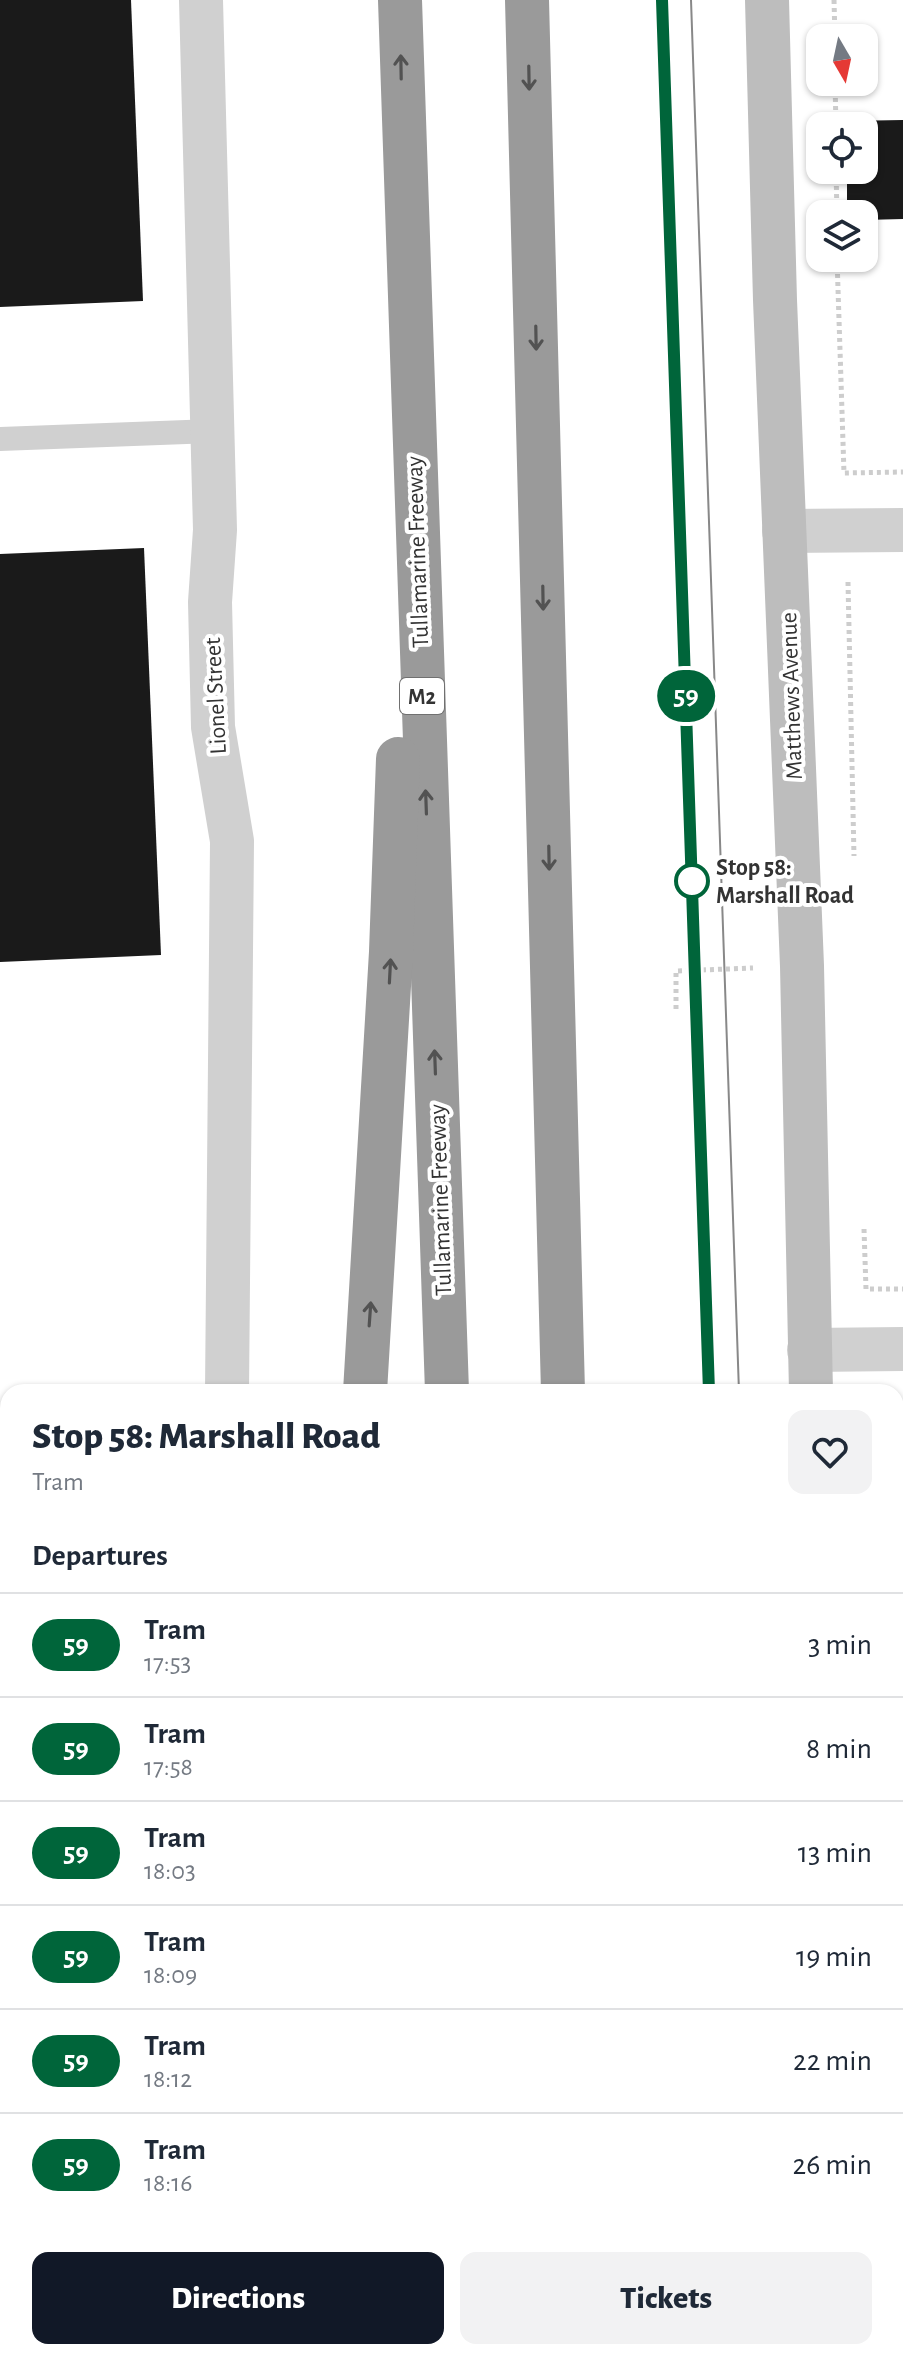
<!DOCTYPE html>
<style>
body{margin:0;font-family:"Alegreya Sans",sans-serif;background:#f2f2f3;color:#1f2937;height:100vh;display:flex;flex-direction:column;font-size:30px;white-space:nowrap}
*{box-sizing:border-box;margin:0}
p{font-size:26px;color:#747a83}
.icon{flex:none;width:44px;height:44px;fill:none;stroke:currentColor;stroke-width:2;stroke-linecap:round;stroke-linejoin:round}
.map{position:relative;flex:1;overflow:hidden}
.drawer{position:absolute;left:0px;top:1384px;width:904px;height:976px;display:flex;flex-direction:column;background:#fff;border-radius:24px 24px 0 0;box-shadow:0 2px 6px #0004}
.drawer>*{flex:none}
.badge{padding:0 16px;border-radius:26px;font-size:28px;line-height:52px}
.needle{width:52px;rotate:171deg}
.fabs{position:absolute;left:806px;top:24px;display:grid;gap:16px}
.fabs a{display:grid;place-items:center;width:72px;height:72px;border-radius:16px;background:#fff;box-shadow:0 2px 6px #0004;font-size:40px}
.map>.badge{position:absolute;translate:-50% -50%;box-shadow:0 0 0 4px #fff}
h2{padding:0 32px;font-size:30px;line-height:72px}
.round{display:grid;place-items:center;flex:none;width:84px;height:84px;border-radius:16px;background:#f2f2f3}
.overview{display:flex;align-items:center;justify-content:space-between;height:136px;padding:0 32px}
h1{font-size:38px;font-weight:800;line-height:60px}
.primary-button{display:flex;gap:16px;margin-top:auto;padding:16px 32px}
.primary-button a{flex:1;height:92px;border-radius:16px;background:#111827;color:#fff;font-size:32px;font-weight:800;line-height:92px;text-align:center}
.primary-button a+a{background:#f2f2f3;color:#1f2937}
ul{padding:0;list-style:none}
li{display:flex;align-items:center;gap:24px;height:104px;padding:0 32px;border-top:2px solid #e0e1e3}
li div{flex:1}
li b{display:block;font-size:30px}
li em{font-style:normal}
li .badge{min-width:88px;font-weight:700;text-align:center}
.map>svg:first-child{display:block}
.building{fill:#1a1a1a}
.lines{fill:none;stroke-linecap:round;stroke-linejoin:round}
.path{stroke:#cdcdcd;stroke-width:5;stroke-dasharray:4 4;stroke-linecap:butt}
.lane{stroke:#d0d0d0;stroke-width:24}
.street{stroke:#d0d0d0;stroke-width:44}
.secondary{stroke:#bdbdbd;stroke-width:44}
.highway{stroke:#9a9a9a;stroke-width:44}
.tram{stroke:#888;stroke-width:2}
.oneway{stroke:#525252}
.line-casing{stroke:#fff;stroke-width:18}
.line{stroke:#00653a;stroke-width:12}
.stop-dot{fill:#fff;stroke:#00653a;stroke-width:4}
.labels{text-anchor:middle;stroke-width:8;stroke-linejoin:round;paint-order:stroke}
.shield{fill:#fff;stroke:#707070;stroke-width:2}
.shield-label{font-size:22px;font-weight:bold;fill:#333}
.street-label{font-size:24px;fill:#333;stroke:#fff}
.stop-label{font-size:24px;font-weight:bold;fill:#333;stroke:#fff;text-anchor:start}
</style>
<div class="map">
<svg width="903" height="2360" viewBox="0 0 903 2360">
<rect width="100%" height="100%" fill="#fff"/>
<!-- building -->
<g class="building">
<polygon points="0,0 131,0 143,301 0,307"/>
<polygon points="903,120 903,219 864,220 864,214 847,214 847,170 864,170 864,126 846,126 846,121"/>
<polygon points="144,548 161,955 0,962 0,554"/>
<polygon points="903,1466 903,1751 901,1752 896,1689 896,1467"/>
</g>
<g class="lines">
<!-- path -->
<g class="path">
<polyline points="834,0 835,38"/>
<polyline points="835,82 836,126"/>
<polyline points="836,170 837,214"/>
<polyline points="837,258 844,473 903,472"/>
<polyline points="848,582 854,856"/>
<polyline points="676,1009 676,971 753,968"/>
<polyline points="864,1229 866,1289 903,1289"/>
<polyline points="896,1802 903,1882"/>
</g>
<!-- lane -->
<g class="lane">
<polyline points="0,439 213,431"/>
<polyline points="0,1725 8,1725"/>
<polyline points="0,2254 8,2254"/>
</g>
<!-- street -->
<g class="street">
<polyline points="201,0 215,530 210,602 213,727 232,841 227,1392"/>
<polyline points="784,531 903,530"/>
<polyline points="809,1350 903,1349"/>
<polyline points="896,2176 903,2176"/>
<polyline points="132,2352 133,2360"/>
</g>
<!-- secondary -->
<g class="secondary">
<polyline points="767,0 775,300 802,966 811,1392"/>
<polyline points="896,2286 903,2323"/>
</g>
<!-- highway -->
<g class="highway">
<polyline points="400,0 447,1392"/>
<polyline points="527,0 563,1392"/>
<polyline points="365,1392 391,952 398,759"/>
<polyline points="481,2352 481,2360"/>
<polyline points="618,2352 618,2360"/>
<polyline points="663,2352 664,2360"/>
<polyline points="297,2360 298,2352"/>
</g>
<!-- tram -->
<g class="tram">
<polyline points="662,0 710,1392"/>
<polyline points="691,0 739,1392"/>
<polyline points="773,2352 774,2360"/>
<polyline points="802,2352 803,2360"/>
</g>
</g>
<!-- one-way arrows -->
<defs><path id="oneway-shaft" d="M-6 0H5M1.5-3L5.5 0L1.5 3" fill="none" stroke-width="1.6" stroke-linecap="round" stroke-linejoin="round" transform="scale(2)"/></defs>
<g class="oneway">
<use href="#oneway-shaft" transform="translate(401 67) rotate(-91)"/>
<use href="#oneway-shaft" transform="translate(529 78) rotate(89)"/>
<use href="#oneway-shaft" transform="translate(536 338) rotate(89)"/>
<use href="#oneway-shaft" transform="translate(543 598) rotate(89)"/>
<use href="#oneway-shaft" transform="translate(426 802) rotate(-92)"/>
<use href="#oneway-shaft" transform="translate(549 858) rotate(89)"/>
<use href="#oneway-shaft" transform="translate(390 971) rotate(-87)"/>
<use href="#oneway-shaft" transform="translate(435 1062) rotate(-92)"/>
<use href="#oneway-shaft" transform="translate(370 1314) rotate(-86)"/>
</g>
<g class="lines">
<!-- line casing -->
<g class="line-casing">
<polyline id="line" points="662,0 709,1392"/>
</g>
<!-- line -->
<use href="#line" class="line"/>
</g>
<!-- markers -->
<circle class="stop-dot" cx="692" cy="881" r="16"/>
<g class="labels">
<!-- shield labels -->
<rect class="shield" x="400" y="678" width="44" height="36" rx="6"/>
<g class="shield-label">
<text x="422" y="704">M2</text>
</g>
<!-- street labels -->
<g class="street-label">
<text transform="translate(417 552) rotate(-92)" y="8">Tullamarine Freeway</text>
<text transform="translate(215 696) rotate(-93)" y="8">Lionel Street</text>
<text transform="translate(791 696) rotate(-92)" y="8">Matthews Avenue</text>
<text transform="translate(440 1200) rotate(-92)" y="8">Tullamarine Freeway</text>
</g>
<!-- stop labels -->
<g class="stop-label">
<text x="716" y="875">Stop 58:<tspan x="716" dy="28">Marshall Road</tspan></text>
</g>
</g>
</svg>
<div class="fabs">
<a><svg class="needle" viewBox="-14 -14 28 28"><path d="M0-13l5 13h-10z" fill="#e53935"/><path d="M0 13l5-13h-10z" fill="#747a83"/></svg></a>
<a><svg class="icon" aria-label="locate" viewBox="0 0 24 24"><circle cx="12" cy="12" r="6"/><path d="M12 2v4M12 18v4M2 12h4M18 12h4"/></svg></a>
<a><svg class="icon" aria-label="layers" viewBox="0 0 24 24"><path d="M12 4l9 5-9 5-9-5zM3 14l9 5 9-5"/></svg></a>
</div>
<b class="badge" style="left:686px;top:696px;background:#00653a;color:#fff">59</b>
<section class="drawer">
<div class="overview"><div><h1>Stop 58: Marshall Road</h1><p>Tram</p></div><a class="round"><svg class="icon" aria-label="heart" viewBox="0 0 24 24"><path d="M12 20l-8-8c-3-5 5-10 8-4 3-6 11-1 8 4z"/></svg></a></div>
<h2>Departures</h2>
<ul>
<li><span class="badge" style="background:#00653a;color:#fff">59</span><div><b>Tram</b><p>17:53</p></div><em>3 min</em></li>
<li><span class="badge" style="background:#00653a;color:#fff">59</span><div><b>Tram</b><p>17:58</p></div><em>8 min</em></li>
<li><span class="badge" style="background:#00653a;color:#fff">59</span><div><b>Tram</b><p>18:03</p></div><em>13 min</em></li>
<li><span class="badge" style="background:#00653a;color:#fff">59</span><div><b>Tram</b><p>18:09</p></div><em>19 min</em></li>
<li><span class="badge" style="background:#00653a;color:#fff">59</span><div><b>Tram</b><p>18:12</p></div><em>22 min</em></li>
<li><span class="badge" style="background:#00653a;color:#fff">59</span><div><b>Tram</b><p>18:16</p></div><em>26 min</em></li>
</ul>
<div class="primary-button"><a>Directions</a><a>Tickets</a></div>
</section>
</div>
